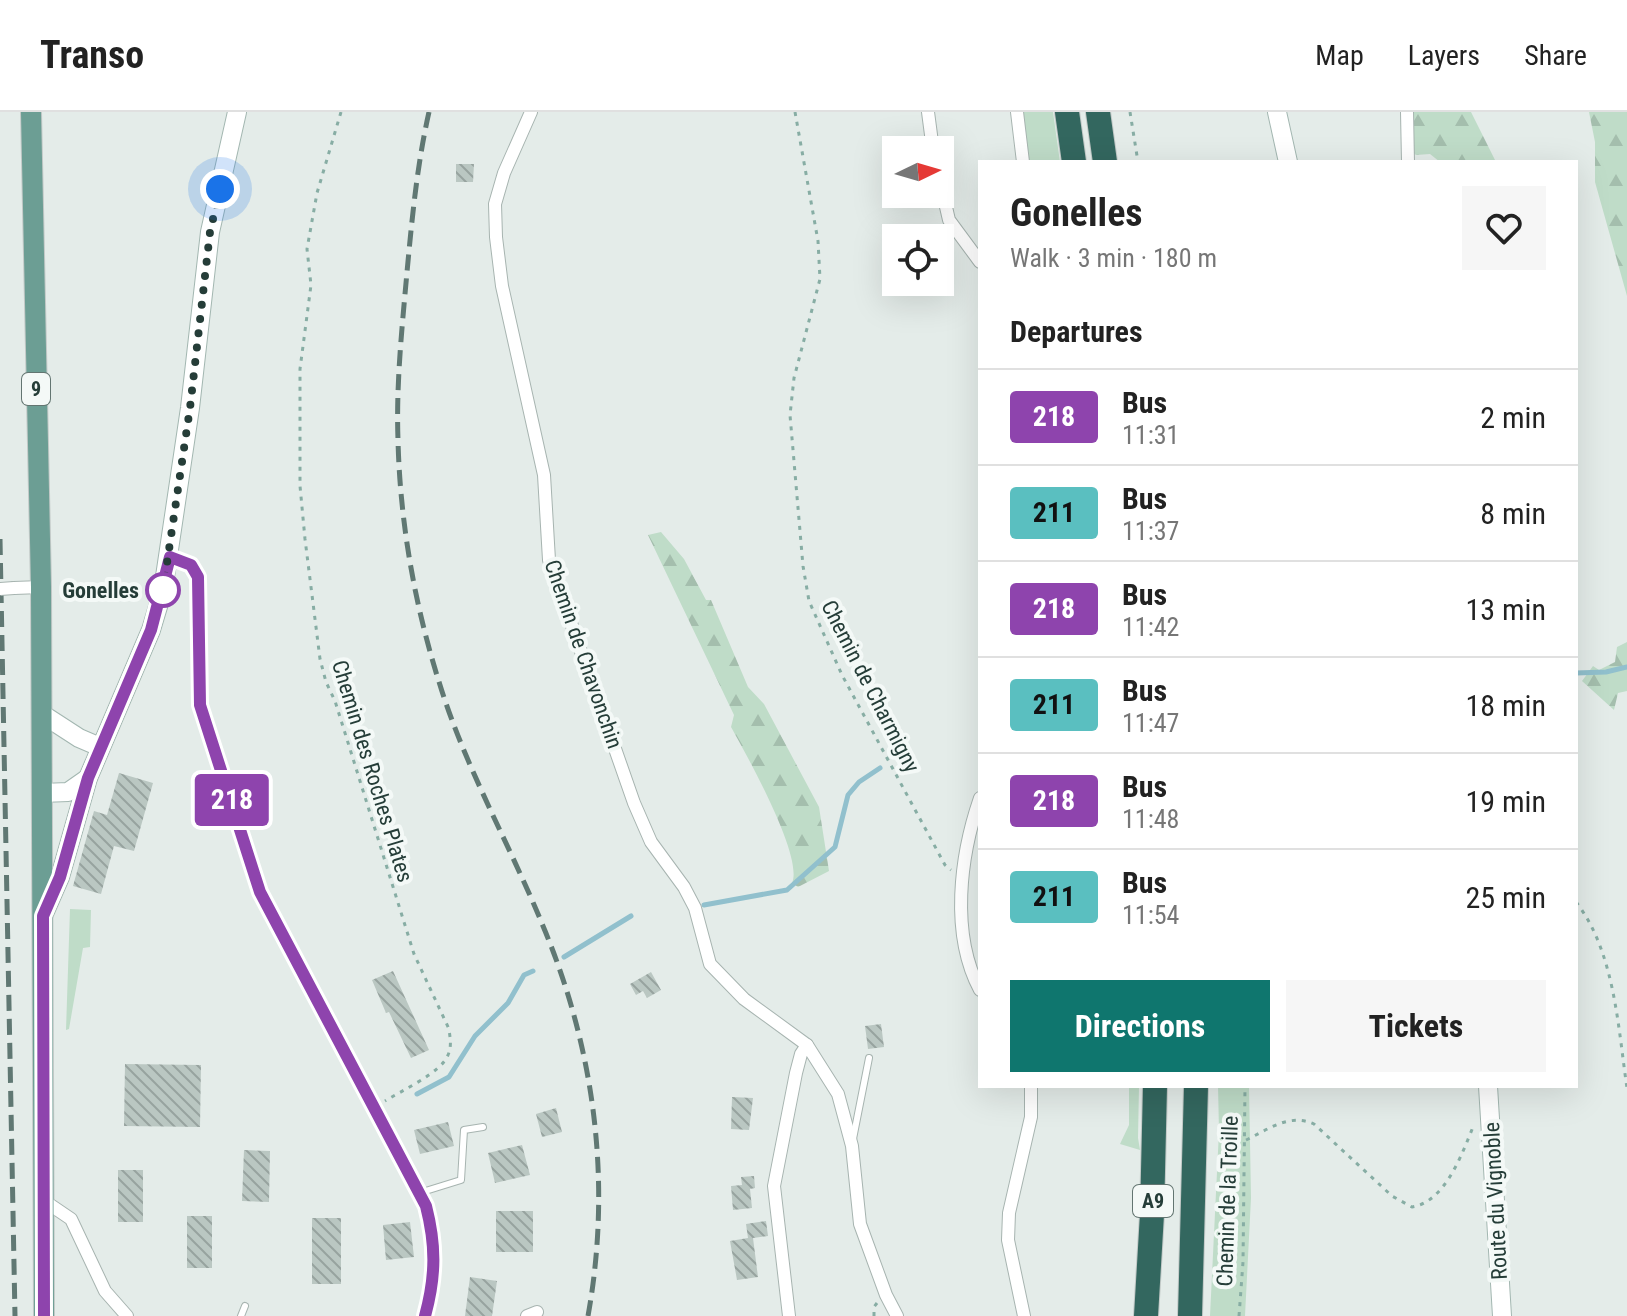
<!DOCTYPE html>
<meta charset="utf-8">
<style>
body{margin:0;font-family:"Roboto Condensed",sans-serif;background:#f6f6f6;color:#222;height:100vh;display:flex;flex-direction:column;font-size:30px;white-space:nowrap}
*{box-sizing:border-box;margin:0}
p{font-size:26px;color:#767676}
.icon{flex:none;width:44px;height:44px;fill:none;stroke:currentColor;stroke-width:2;stroke-linecap:round;stroke-linejoin:round}
.map{position:relative;flex:1;overflow:hidden}
.side{position:absolute;left:978px;top:48px;width:600px;height:928px;display:flex;flex-direction:column;background:#fff;border-radius:0px;box-shadow:0 8px 32px #0002}
.side>*{flex:none}
.badge{padding:0 16px;border-radius:6px;font-size:28px;line-height:52px}
.needle{width:52px;rotate:85deg}
.tools{position:absolute;left:882px;top:24px;display:grid;gap:16px}
.tools a{display:grid;place-items:center;width:72px;height:72px;border-radius:0px;background:#fff;box-shadow:0 8px 32px #0002;font-size:40px}
.you{position:absolute;width:40px;height:40px;margin:-20px;border:6px solid #fff;border-radius:50%;background:#1a73e8;box-shadow:0 0 0 12px #1a73e833}
.map>.badge{position:absolute;translate:-50% -50%;box-shadow:0 0 0 4px #fff}
h2{padding:0 32px;font-size:30px;line-height:72px}
.round{display:grid;place-items:center;flex:none;width:84px;height:84px;border-radius:0px;background:#f6f6f6}
.head{display:flex;align-items:center;justify-content:space-between;height:136px;padding:0 32px}
h1{font-size:38px;font-weight:700;line-height:60px}
.cta{display:flex;gap:16px;margin-top:auto;padding:16px 32px}
.cta a{flex:1;height:92px;border-radius:0px;background:#0f766e;color:#fff;font-size:32px;font-weight:700;line-height:92px;text-align:center}
.cta a+a{background:#f6f6f6;color:#222}
ul{padding:0;list-style:none}
li{display:flex;align-items:center;gap:24px;height:96px;padding:0 32px;border-top:2px solid #e0e0e0}
li div{flex:1}
li b{display:block;font-size:30px}
li em{font-style:normal}
li .badge{min-width:88px;font-weight:700;text-align:center}
header{display:flex;align-items:center;gap:48px;box-sizing:border-box;height:112px;padding:0 40px;background:#fff;border-bottom:2px solid #e0e0e0}
header strong{font-size:38px}
nav{display:flex;gap:44px;margin-inline-start:auto;font-size:28px}
.map>svg:first-child{display:block}
.green{fill:#bfdcc8}
.forest{fill:url(#forest-firs)}
.lines{fill:none;stroke-linecap:round;stroke-linejoin:round}
.stream{stroke:#91c0cd;stroke-width:5}
.building{fill:url(#building-back-hatch)}
.lane-casing{stroke:#a7b4b0;stroke-width:8}
.street-casing{stroke:#a7b4b0;stroke-width:14}
.secondary-casing{stroke:#a3b7b1;stroke-width:20}
.primary-casing{stroke:#c2c9c7;stroke-width:22}
.highway-casing{stroke:#c2c9c7;stroke-width:26}
.path{stroke:#87ada4;stroke-width:3;stroke-dasharray:4 6;stroke-linecap:butt}
.lane{stroke:#fff;stroke-width:6}
.street{stroke:#fff;stroke-width:12}
.secondary{stroke:#fff;stroke-width:18}
.primary{stroke:#6c9e94;stroke-width:20}
.highway{stroke:#33675f;stroke-width:24}
.rail{stroke:#607873;stroke-width:5;stroke-dasharray:16 8;stroke-linecap:butt}
.street-bridge-casing{stroke:#a7b4b0;stroke-width:14;stroke-linecap:butt}
.street-bridge{stroke:#fff;stroke-width:12}
.line-casing{stroke:#fff;stroke-width:18}
.line{stroke:#8e44ad;stroke-width:12}
.walk{stroke:#253d38;stroke-width:8;stroke-dasharray:0 14.4}
.stop-dot{fill:#fff;stroke:#8e44ad;stroke-width:4}
.labels{text-anchor:middle;stroke-width:8;stroke-linejoin:round;paint-order:stroke}
.shield{fill:#f4f9f7;stroke:#637571;stroke-width:2}
.shield-label{font-size:20px;font-weight:bold;fill:#253d38}
.stop-label{font-size:22px;font-weight:bold;fill:#253d38;stroke:#f4f9f7;text-anchor:end}
.street-label{font-size:22px;fill:#253d38;stroke:#f4f9f7}
</style>
<header>
<strong>Transo</strong>
<nav><a>Map</a><a>Layers</a><a>Share</a></nav>
</header>
<div class="map">
<svg width="1627" height="1204" viewBox="0 0 1627 1204">
<defs>
<pattern id="forest-firs" width="22" height="20" patternUnits="userSpaceOnUse" patternTransform="scale(2)"><rect width="22" height="20" fill="#bfdcc8"/><path d="M5 1l3.5 6h-7zM16 11l3.5 6h-7z" fill="#a4bead"/></pattern>
<pattern id="building-back-hatch" width="6" height="6" patternUnits="userSpaceOnUse" patternTransform="scale(2)"><rect width="6" height="6" fill="#bac7c2"/><path d="M-1 5l2 2M0 0l6 6M5-1l2 2" fill="none" stroke="#97a39f"/></pattern>
</defs>
<rect width="100%" height="100%" fill="#e4ece9"/>
<!-- green -->
<g class="green">
<polygon points="1021,0 1053,0 1060,50 1028,50"/>
<polygon points="70,797 91,798 90,835 83,836 69,917 66,918"/>
<polygon points="1129,974 1139,974 1138,1026 1140,1038 1120,1032 1129,1013"/>
<polygon points="1218,974 1249,974 1251,1086 1245,1204 1210,1204 1219,1019"/>
</g>
<!-- forest -->
<g class="forest">
<polygon points="1408,0 1471,0 1496,50 1440,50 1430,42 1416,43 1411,39"/>
<polygon points="1589,0 1627,0 1627,184 1595,70 1595,30"/>
<path d="M661 420 684 447 706 488H711L748 575 764 592 819 695 829 759 798 775 792 771C804 745 746 642 731 615L734 603 648 423Z"/>
<polygon points="1627,530 1627,579 1618,581 1614,598 1582,569 1593,554 1599,558 1615,550 1617,535"/>
</g>
<g class="lines">
<!-- stream -->
<g class="stream">
<polyline points="1576,561 1606,560 1627,555"/>
<polyline points="704,793 787,778 835,735 848,683 859,670 880,656"/>
<polyline points="564,845 631,804"/>
<polyline points="417,982 449,965 475,924 508,891 524,863 533,859"/>
</g>
</g>
<!-- building -->
<g class="building">
<polygon points="456,52 474,52 473,70 456,70"/>
<polygon points="119,661 153,671 134,739 114,734 101,782 73,774 94,699 107,703"/>
<polygon points="393,859 429,938 411,946 389,900 386,901 372,868"/>
<polygon points="651,860 661,878 647,886 643,879 636,883 630,872"/>
<polygon points="881,912 884,935 868,937 865,914"/>
<polygon points="125,952 201,953 200,1015 124,1014"/>
<polygon points="732,985 753,986 749,1018 731,1017"/>
<polygon points="556,996 562,1020 542,1025 536,1002"/>
<polygon points="448,1010 454,1034 420,1042 414,1018"/>
<polygon points="522,1033 530,1063 495,1071 488,1041"/>
<polygon points="244,1038 270,1039 269,1090 242,1089"/>
<rect x="118" y="1058" width="25" height="52"/>
<polygon points="754,1064 755,1076 750,1077 752,1096 733,1098 731,1074 742,1073 741,1065"/>
<rect x="496" y="1099" width="37" height="41"/>
<rect x="187" y="1104" width="25" height="52"/>
<rect x="312" y="1106" width="29" height="66"/>
<polygon points="766,1109 768,1124 753,1126 758,1165 737,1168 730,1129 748,1126 746,1112"/>
<polygon points="410,1110 414,1145 386,1148 383,1113"/>
<polygon points="470,1165 497,1169 492,1204 465,1204"/>
</g>
<g class="lines">
<!-- lane casing -->
<g class="lane-casing">
<g id="lane">
<polyline points="853,1027 869,946"/>
<polyline points="419,1081 461,1068 464,1018 483,1015"/>
<polyline points="241,1204 245,1194"/>
</g>
</g>
<!-- street casing -->
<g class="street-casing">
<g id="street">
<polyline points="531,0 504,61 495,92 496,125 502,174 544,363 549,448 634,691 651,730 684,775 695,796 710,852 744,887 807,933 838,982 852,1034 860,1112 886,1183 897,1204"/>
<polyline points="928,0 933,38"/>
<polyline points="1017,0 1023,50"/>
<polyline points="1407,0 1408,50"/>
<polyline points="940,69 949,108 980,150"/>
<path d="M170 445 191 453 198 465 200 593 260 780 426 1094C436 1133 436 1165 425 1204"/>
<polyline points="14,476 41,475"/>
<path d="M980 686C960 744 950 822 980 878"/>
<polyline points="43,1088 71,1107 105,1179 127,1204"/>
<polyline points="527,1204 537,1200"/>
<polyline points="789,1204 774,1074 796,961 801,942 807,933"/>
<polyline points="1024,1204 1008,1128 1009,1101 1031,1005 1031,974"/>
</g>
</g>
<!-- secondary casing -->
<g class="secondary-casing">
<g id="secondary">
<polyline points="1277,0 1288,50"/>
<polyline points="42,602 79,626 100,635"/>
<polyline points="42,681 68,680 88,666"/>
<polyline points="43,804 60,765 88,666 151,518 163,478 190,296 210,120 237,0"/>
<polyline points="1488,974 1502,1204"/>
</g>
</g>
<!-- primary casing -->
<g class="primary-casing">
<polyline id="primary" points="31,0 41,475 44,1204"/>
</g>
<!-- highway casing -->
<g class="highway-casing">
<g id="highway">
<polyline points="1067,0 1074,50"/>
<polyline points="1098,0 1105,50"/>
<polyline points="1146,1204 1152,1102 1155,974"/>
<polyline points="1190,1204 1196,974"/>
</g>
</g>
<!-- path -->
<g class="path">
<path d="M341 0 317 81 307 137 311 173 300 257V374L305 427 320 547 326 570 335 589 414 842 449 917C450 926 452 934 448 943 442 960 401 979 385 989"/>
<polyline points="795,0 818,129 820,167 794,266 790,303 803,454 809,489 842,563 945,753 951,758"/>
<polyline points="1130,0 1138,50"/>
<path d="M1576 790C1615 840 1618 916 1627 976"/>
<path d="M1246 1028C1269 1017 1289 1001 1314 1012L1392 1084 1412 1095C1445 1090 1462 1042 1473 1015"/>
<polyline points="874,1204 874,1195 877,1191"/>
<polyline points="1239,1204 1243,1150 1245,974"/>
</g>
<!-- lane -->
<use href="#lane" class="lane"/>
<!-- street -->
<use href="#street" class="street"/>
<!-- secondary -->
<use href="#secondary" class="secondary"/>
<!-- primary -->
<use href="#primary" class="primary"/>
<!-- highway -->
<use href="#highway" class="highway"/>
<!-- rail -->
<g class="rail">
<path d="M429 0C417 53 412 107 407 160 402 216 396 272 398 328 400 411 415 495 440 573 466 657 510 733 543 814 595 938 612 1071 588 1204"/>
<polyline points="0,427 15,1204"/>
</g>
<!-- street-bridge casing -->
<g class="street-bridge-casing">
<polyline id="street-bridge" points="0,477 14,476"/>
</g>
<!-- street-bridge -->
<use href="#street-bridge" class="street-bridge"/>
</g>
<g class="lines">
<!-- line casing -->
<g class="line-casing">
<path id="line" d="M44 1204 43 804 60 765 88 666 151 518 170 445 191 453 198 465 200 593 260 780 426 1094C436 1133 436 1164 425 1204"/>
</g>
<!-- line -->
<use href="#line" class="line"/>
<!-- walk -->
<polyline class="walk" points="163,478 190,296 210,120 220,77"/>
</g>
<!-- markers -->
<circle class="stop-dot" cx="163" cy="478" r="16"/>
<g class="labels">
<!-- shield labels -->
<g class="shield">
<rect x="22" y="261" width="28" height="32" rx="6"/>
<rect x="1133" y="1073" width="40" height="32" rx="6"/>
</g>
<g class="shield-label">
<text x="36" y="284">9</text>
<text x="1153" y="1096">A9</text>
</g>
<!-- stop labels -->
<g class="stop-label">
<text x="139" y="486">Gonelles</text>
</g>
<!-- street labels -->
<g class="street-label">
<text transform="translate(584 542) rotate(71)" y="8">Chemin de Chavonchin</text>
<text transform="translate(871 574) rotate(63)" y="8">Chemin de Charmigny</text>
<text transform="translate(373 659) rotate(73)" y="8">Chemin des Roches Plates</text>
<text transform="translate(1227 1089) rotate(-88)" y="8">Chemin de la Troille</text>
<text transform="translate(1495 1089) rotate(-93)" y="8">Route du Vignoble</text>
</g>
</g>
</svg>
<div class="tools">
<a><svg class="needle" viewBox="-14 -14 28 28"><path d="M0-13l5 13h-10z" fill="#e53935"/><path d="M0 13l5-13h-10z" fill="#767676"/></svg></a>
<a><svg class="icon" aria-label="locate" viewBox="0 0 24 24"><circle cx="12" cy="12" r="6"/><path d="M12 2v4M12 18v4M2 12h4M18 12h4"/></svg></a>
</div>
<div class="you" style="left:220px;top:77px"></div>
<b class="badge" style="left:232px;top:688px;background:#8e44ad;color:#fff">218</b>
<section class="side">
<div class="head"><div><h1>Gonelles</h1><p>Walk · 3 min · 180 m</p></div><a class="round"><svg class="icon" aria-label="heart" viewBox="0 0 24 24"><path d="M12 20l-8-8c-3-5 5-10 8-4 3-6 11-1 8 4z"/></svg></a></div>
<h2>Departures</h2>
<ul>
<li><span class="badge" style="background:#8e44ad;color:#fff">218</span><div><b>Bus</b><p>11:31</p></div><em>2 min</em></li>
<li><span class="badge" style="background:#5abfc0;color:#111">211</span><div><b>Bus</b><p>11:37</p></div><em>8 min</em></li>
<li><span class="badge" style="background:#8e44ad;color:#fff">218</span><div><b>Bus</b><p>11:42</p></div><em>13 min</em></li>
<li><span class="badge" style="background:#5abfc0;color:#111">211</span><div><b>Bus</b><p>11:47</p></div><em>18 min</em></li>
<li><span class="badge" style="background:#8e44ad;color:#fff">218</span><div><b>Bus</b><p>11:48</p></div><em>19 min</em></li>
<li><span class="badge" style="background:#5abfc0;color:#111">211</span><div><b>Bus</b><p>11:54</p></div><em>25 min</em></li>
</ul>
<div class="cta"><a>Directions</a><a>Tickets</a></div>
</section>
</div>
